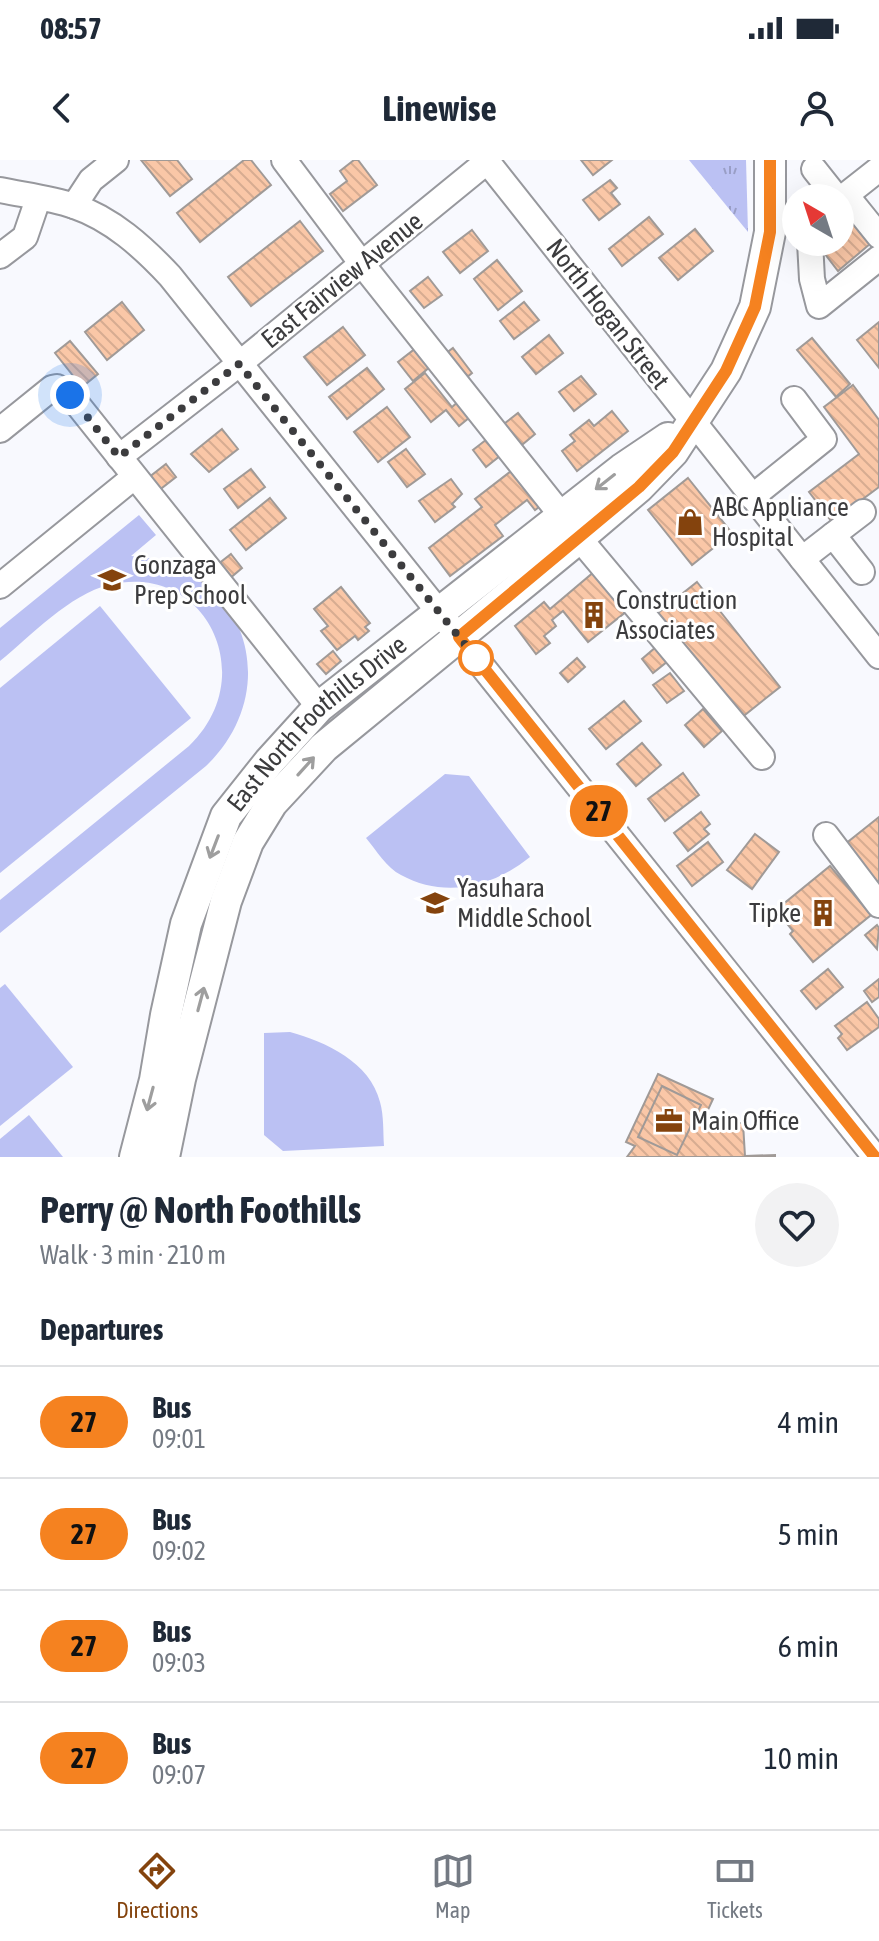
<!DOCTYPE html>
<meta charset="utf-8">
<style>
body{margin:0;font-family:"Asap Condensed",sans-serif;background:#f2f2f3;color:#1f2937;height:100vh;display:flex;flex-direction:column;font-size:30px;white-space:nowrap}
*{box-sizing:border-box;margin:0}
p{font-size:26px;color:#747a83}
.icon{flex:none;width:44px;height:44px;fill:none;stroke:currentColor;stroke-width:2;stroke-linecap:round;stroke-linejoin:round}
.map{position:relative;height:997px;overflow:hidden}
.drawer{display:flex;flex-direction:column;background:#fff;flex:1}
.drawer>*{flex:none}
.badge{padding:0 16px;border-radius:26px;font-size:28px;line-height:52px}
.needle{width:52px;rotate:321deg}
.buttons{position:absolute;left:782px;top:24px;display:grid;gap:16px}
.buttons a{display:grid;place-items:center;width:72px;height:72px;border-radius:50%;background:#fff;box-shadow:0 8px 32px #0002;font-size:40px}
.you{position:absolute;width:40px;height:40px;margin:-20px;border:6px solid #fff;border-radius:50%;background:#1a73e8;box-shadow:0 0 0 12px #1a73e833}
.map>.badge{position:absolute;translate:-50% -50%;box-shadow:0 0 0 4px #fff}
h2{padding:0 40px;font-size:30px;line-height:72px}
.round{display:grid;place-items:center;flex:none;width:84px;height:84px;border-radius:42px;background:#f2f2f3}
.headline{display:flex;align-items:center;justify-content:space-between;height:136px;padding:0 40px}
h1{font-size:38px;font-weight:700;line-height:60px}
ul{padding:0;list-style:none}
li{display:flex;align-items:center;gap:24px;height:112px;padding:0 40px;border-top:2px solid #e0e1e3}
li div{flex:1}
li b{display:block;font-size:30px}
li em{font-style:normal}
li .badge{min-width:88px;font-weight:700;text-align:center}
.status{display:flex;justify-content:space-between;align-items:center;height:56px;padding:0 40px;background:#fff;direction:ltr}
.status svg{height:22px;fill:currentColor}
header{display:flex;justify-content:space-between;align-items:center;height:104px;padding:0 40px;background:#fff;font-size:36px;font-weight:700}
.tab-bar{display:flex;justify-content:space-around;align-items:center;height:112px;border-top:2px solid #e0e1e3;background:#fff;font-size:22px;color:#747a83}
.tab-bar a{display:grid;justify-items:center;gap:4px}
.tab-bar .selected{color:#84430d}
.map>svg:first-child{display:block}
.grass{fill:url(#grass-tufts)}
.green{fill:#bbc1f3}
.building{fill:url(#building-back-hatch);stroke:#a09a97;stroke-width:2}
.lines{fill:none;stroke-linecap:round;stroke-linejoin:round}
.minor-casing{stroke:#97989d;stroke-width:28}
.major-casing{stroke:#97989d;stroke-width:34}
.minor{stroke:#fff;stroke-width:24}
.major{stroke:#fff;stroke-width:30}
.oneway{stroke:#9e9e9e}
.line-casing{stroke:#fff;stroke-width:18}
.line{stroke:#f58220;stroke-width:12}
.walk{stroke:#3c3c3e;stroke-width:8;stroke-dasharray:0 14.4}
.stop-dot{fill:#fff;stroke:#f58220;stroke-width:4}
.labels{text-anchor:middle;stroke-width:6;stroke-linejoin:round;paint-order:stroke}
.street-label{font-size:26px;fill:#3c3c3e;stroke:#fff}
.poi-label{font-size:26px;fill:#3c3c3e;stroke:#fff;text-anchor:start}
</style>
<div class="status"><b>08:57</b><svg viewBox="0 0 49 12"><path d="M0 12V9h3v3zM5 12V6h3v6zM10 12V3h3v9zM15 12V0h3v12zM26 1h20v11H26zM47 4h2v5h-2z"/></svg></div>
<header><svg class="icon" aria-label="back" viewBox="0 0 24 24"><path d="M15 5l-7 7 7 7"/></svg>Linewise<svg class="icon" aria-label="person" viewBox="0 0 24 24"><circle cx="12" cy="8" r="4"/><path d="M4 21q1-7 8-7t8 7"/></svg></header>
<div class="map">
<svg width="879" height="997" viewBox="0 0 879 997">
<defs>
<pattern id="grass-tufts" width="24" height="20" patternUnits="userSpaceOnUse" patternTransform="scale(2)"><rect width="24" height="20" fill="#bbc1f3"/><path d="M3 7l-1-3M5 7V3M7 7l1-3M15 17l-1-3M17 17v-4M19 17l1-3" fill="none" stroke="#999ec6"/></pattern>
<pattern id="building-back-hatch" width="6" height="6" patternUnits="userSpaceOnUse" patternTransform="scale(2)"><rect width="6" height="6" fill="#fac7a7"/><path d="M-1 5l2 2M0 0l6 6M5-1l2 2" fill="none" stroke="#d7ac91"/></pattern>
</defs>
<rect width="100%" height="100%" fill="#f8f9fe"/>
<!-- grass -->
<polygon class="grass" points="689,0 746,0 748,72"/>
<!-- green -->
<g class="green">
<path d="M139 355 156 375 131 396C245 403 287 528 206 606L0 773V740L189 586C262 516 205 401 109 425 70 434 31 476 0 501V468Z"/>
<polygon points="100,446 191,558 0,713 0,528"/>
<path d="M445 614 469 616 530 697C493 727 445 739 401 715 387 708 376 690 366 678Z"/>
<polygon points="5,824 73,907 0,966 0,828"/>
<path d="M290 872C326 882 370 902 380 942 384 956 383 972 384 986L283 991 264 975V873Z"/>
<polygon points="29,955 63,997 0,997 0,979"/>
</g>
<!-- building -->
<g class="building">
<polygon points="141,0 177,0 192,19 170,36"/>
<polygon points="244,0 251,0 271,25 200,82 177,53"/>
<polygon points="354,0 358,0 377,25 343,51 330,34 347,21 340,11"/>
<polygon points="581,0 612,0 593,15"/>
<polygon points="610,20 617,28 611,33 620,44 599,60 583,40"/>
<polygon points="649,57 663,74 622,106 609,89"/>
<polygon points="849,59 870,84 838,111 818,85 821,82 840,82 840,67"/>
<polygon points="300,61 323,91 251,146 228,117"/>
<polygon points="695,69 713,91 678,120 659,98"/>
<polygon points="472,70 488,91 460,113 443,92"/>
<polygon points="497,100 522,131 498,150 474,119"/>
<polygon points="428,117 442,135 424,148 410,131"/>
<polygon points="122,142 144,170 107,200 85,172"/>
<polygon points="524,142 539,160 514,179 500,161"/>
<polygon points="879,162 879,208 857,180"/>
<polygon points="343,167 365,195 327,225 304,197"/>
<polygon points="549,175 563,193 536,214 522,197"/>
<polygon points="812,178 850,224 836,237 797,190"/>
<polygon points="70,181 98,214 82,227 55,193"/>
<polygon points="416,188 431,206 413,221 398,202"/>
<polygon points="453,188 472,213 461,222 441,197"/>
<polygon points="367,208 384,229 347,259 329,237"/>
<polygon points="425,213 452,247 459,241 470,257 459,266 446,250 431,262 405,229"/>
<polygon points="581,216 596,234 574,251 559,232"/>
<polygon points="853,225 879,260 879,327 832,362 809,332 859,294 824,247"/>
<polygon points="387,247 410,277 378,302 354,272"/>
<polygon points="612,251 628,271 577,311 562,291 575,281 570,275 589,260 594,266"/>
<polygon points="518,253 535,274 517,289 500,267"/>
<polygon points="222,269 238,289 209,312 191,294"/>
<polygon points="487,279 501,295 486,307 473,290"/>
<polygon points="406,289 425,314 407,327 388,302"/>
<polygon points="166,304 176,317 158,331 148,318"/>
<polygon points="515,308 543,344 535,350 527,340 495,365 503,376 450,416 429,388 482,347 475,339"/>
<polygon points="251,309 265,327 238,348 224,329"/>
<polygon points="688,318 732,373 692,405 648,350"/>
<polygon points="451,319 462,334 452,344 455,347 435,362 419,341"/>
<polygon points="270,338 286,358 246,390 230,370"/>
<polygon points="231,394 242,408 229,419 217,405"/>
<polygon points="595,411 627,451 588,482 563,451 552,460 556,466 544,476 550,483 536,494 515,466 544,442 550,449"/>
<polygon points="697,422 780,527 736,562 653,457"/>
<polygon points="341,427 370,463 365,467 369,471 358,480 355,476 337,490 321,471 328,466 314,449"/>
<polygon points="656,487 668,501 653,513 642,499"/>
<polygon points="333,491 341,501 326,514 317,504"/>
<polygon points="577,498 585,507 568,522 560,513"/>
<polygon points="670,513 684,531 667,543 653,525"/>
<polygon points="624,541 641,561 606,589 589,569"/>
<polygon points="703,549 722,571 704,587 685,565"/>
<polygon points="642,583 661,605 636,626 617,604"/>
<polygon points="683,613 699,635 665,661 648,639"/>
<polygon points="701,652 710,664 704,669 709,674 688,691 674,673"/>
<polygon points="879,657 879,730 844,685"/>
<polygon points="755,674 779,692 752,729 727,710"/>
<polygon points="708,682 723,702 692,726 677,706"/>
<polygon points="830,706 871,755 813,802 790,774 793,771 776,750"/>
<polygon points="877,765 879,768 877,789 865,775"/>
<polygon points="828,809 843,827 816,849 801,831"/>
<polygon points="879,819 879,837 872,842 864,831"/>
<polygon points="867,842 879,859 879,867 847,890 838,878 842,874 835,866"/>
<polygon points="658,914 713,939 706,954 725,963 743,963 745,996 775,995 775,997 627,997 635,986 626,982"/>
<polygon points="662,926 701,945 677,995 638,977"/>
</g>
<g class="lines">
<!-- minor casing -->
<g class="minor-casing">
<g id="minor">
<polyline points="284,0 362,104 562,356"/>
<polyline points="486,0 879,496"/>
<polyline points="814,9 837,38"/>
<polyline points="879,9 846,35 879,76"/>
<path d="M0 30C24 35 51 38 74 46 112 59 143 87 170 116L875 997"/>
<polyline points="74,46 91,20 116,0"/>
<polyline points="810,82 812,119 819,146 879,98"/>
<polyline points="0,96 25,77 38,39"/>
<polyline points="0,270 52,228 57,227 70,235 319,547"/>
<polyline points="119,297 239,204 489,0"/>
<polyline points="752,337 824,279 794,239"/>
<polyline points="833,375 863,352"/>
<polyline points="579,378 762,597"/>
<polyline points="802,399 833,375 862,412"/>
<polyline points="0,426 134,317"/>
<polyline points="826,675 879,745"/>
</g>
</g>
<!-- major casing -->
<g class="major-casing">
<g id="major">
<path id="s1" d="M135 997 155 920 166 855 186 764 226 656 269 602 319 547 622 309 668 278"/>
<polyline points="164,997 180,919 226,741 248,682 272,643 324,587 579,378 639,327 673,292 726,211 755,147 770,72 770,0"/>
</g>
</g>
<!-- minor -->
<use href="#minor" class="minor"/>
<!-- major -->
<use href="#major" class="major"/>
</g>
<!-- one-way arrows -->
<defs><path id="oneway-shaft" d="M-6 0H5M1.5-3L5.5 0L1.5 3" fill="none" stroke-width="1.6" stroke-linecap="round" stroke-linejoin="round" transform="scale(2)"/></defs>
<g class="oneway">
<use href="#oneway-shaft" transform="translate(605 322) rotate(142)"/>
<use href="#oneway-shaft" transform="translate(306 606) rotate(-48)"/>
<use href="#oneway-shaft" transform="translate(214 687) rotate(111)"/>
<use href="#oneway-shaft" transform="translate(201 839) rotate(-75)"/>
<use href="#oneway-shaft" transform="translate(150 939) rotate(105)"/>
</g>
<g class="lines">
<!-- line casing -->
<g class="line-casing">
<polyline id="line" points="770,0 770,72 755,147 726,211 673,292 639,327 459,477 875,997"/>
</g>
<!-- line -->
<use href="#line" class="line"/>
<!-- walk -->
<polyline class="walk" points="70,235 119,297 239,204 476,498"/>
</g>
<!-- icons -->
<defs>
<g id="shop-bare" transform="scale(2.16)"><path d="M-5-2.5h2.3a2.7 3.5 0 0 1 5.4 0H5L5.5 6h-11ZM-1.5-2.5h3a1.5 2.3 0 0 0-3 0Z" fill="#84430d" stroke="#fff" stroke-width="2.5" paint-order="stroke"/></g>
<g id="school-bare" transform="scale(2.16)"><path d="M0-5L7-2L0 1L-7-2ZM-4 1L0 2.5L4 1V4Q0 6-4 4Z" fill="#84430d" stroke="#fff" stroke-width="2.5" paint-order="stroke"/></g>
<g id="building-bare" transform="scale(2.16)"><path d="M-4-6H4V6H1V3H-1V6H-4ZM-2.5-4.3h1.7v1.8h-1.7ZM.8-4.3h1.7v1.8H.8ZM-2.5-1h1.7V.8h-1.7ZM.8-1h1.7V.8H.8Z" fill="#84430d" stroke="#fff" stroke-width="2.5" paint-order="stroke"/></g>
<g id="office-bare" transform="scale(2.16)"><path d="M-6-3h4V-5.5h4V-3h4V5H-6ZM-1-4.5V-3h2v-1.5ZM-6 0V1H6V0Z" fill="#84430d" stroke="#fff" stroke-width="2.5" paint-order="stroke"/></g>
</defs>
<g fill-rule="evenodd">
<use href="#shop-bare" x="690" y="362"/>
<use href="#school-bare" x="112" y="420"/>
<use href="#building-bare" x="594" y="455"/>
<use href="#school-bare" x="435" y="743"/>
<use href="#building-bare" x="823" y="753"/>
<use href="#office-bare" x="669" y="961"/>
</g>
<!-- markers -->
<circle class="stop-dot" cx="476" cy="498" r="16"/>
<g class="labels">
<!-- street labels -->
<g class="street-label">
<text transform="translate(342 120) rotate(-39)" y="9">East Fairview Avenue</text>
<text transform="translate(608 154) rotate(52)" y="9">North Hogan Street</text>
<text dy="9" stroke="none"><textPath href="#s1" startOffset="484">East North Foothills Drive</textPath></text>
</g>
<!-- poi labels -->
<g class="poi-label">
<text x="712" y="356">ABC Appliance<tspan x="712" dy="30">Hospital</tspan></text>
<text x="134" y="414">Gonzaga<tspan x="134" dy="30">Prep School</tspan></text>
<text x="616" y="449">Construction<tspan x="616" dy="30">Associates</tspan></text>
<text x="457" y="737">Yasuhara<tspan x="457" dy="30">Middle School</tspan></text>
<text x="801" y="762" text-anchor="end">Tipke</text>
<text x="691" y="970">Main Office</text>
</g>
</g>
</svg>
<div class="buttons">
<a><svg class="needle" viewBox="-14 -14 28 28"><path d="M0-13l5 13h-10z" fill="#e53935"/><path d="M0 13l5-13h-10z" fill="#747a83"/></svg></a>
</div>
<div class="you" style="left:70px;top:235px"></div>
<b class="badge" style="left:599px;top:651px;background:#f58220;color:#111">27</b>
</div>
<section class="drawer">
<div class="headline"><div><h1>Perry @ North Foothills</h1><p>Walk · 3 min · 210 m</p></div><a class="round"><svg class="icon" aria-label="heart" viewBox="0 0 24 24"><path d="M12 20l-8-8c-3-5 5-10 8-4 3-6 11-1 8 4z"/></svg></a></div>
<h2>Departures</h2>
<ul>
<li><span class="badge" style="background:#f58220;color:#111">27</span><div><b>Bus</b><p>09:01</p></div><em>4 min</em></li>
<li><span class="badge" style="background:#f58220;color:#111">27</span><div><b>Bus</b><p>09:02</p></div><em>5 min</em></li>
<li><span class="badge" style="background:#f58220;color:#111">27</span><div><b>Bus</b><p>09:03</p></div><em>6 min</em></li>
<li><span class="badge" style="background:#f58220;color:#111">27</span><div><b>Bus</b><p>09:07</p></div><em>10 min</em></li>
</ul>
</section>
<nav class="tab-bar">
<a class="selected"><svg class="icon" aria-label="directions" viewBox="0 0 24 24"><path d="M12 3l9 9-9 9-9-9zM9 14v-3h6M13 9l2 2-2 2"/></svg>Directions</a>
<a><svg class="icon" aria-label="map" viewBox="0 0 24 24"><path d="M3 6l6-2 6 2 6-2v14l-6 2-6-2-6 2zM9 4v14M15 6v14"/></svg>Map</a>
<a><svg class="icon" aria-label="tickets" viewBox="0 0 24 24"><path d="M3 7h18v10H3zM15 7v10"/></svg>Tickets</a>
</nav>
